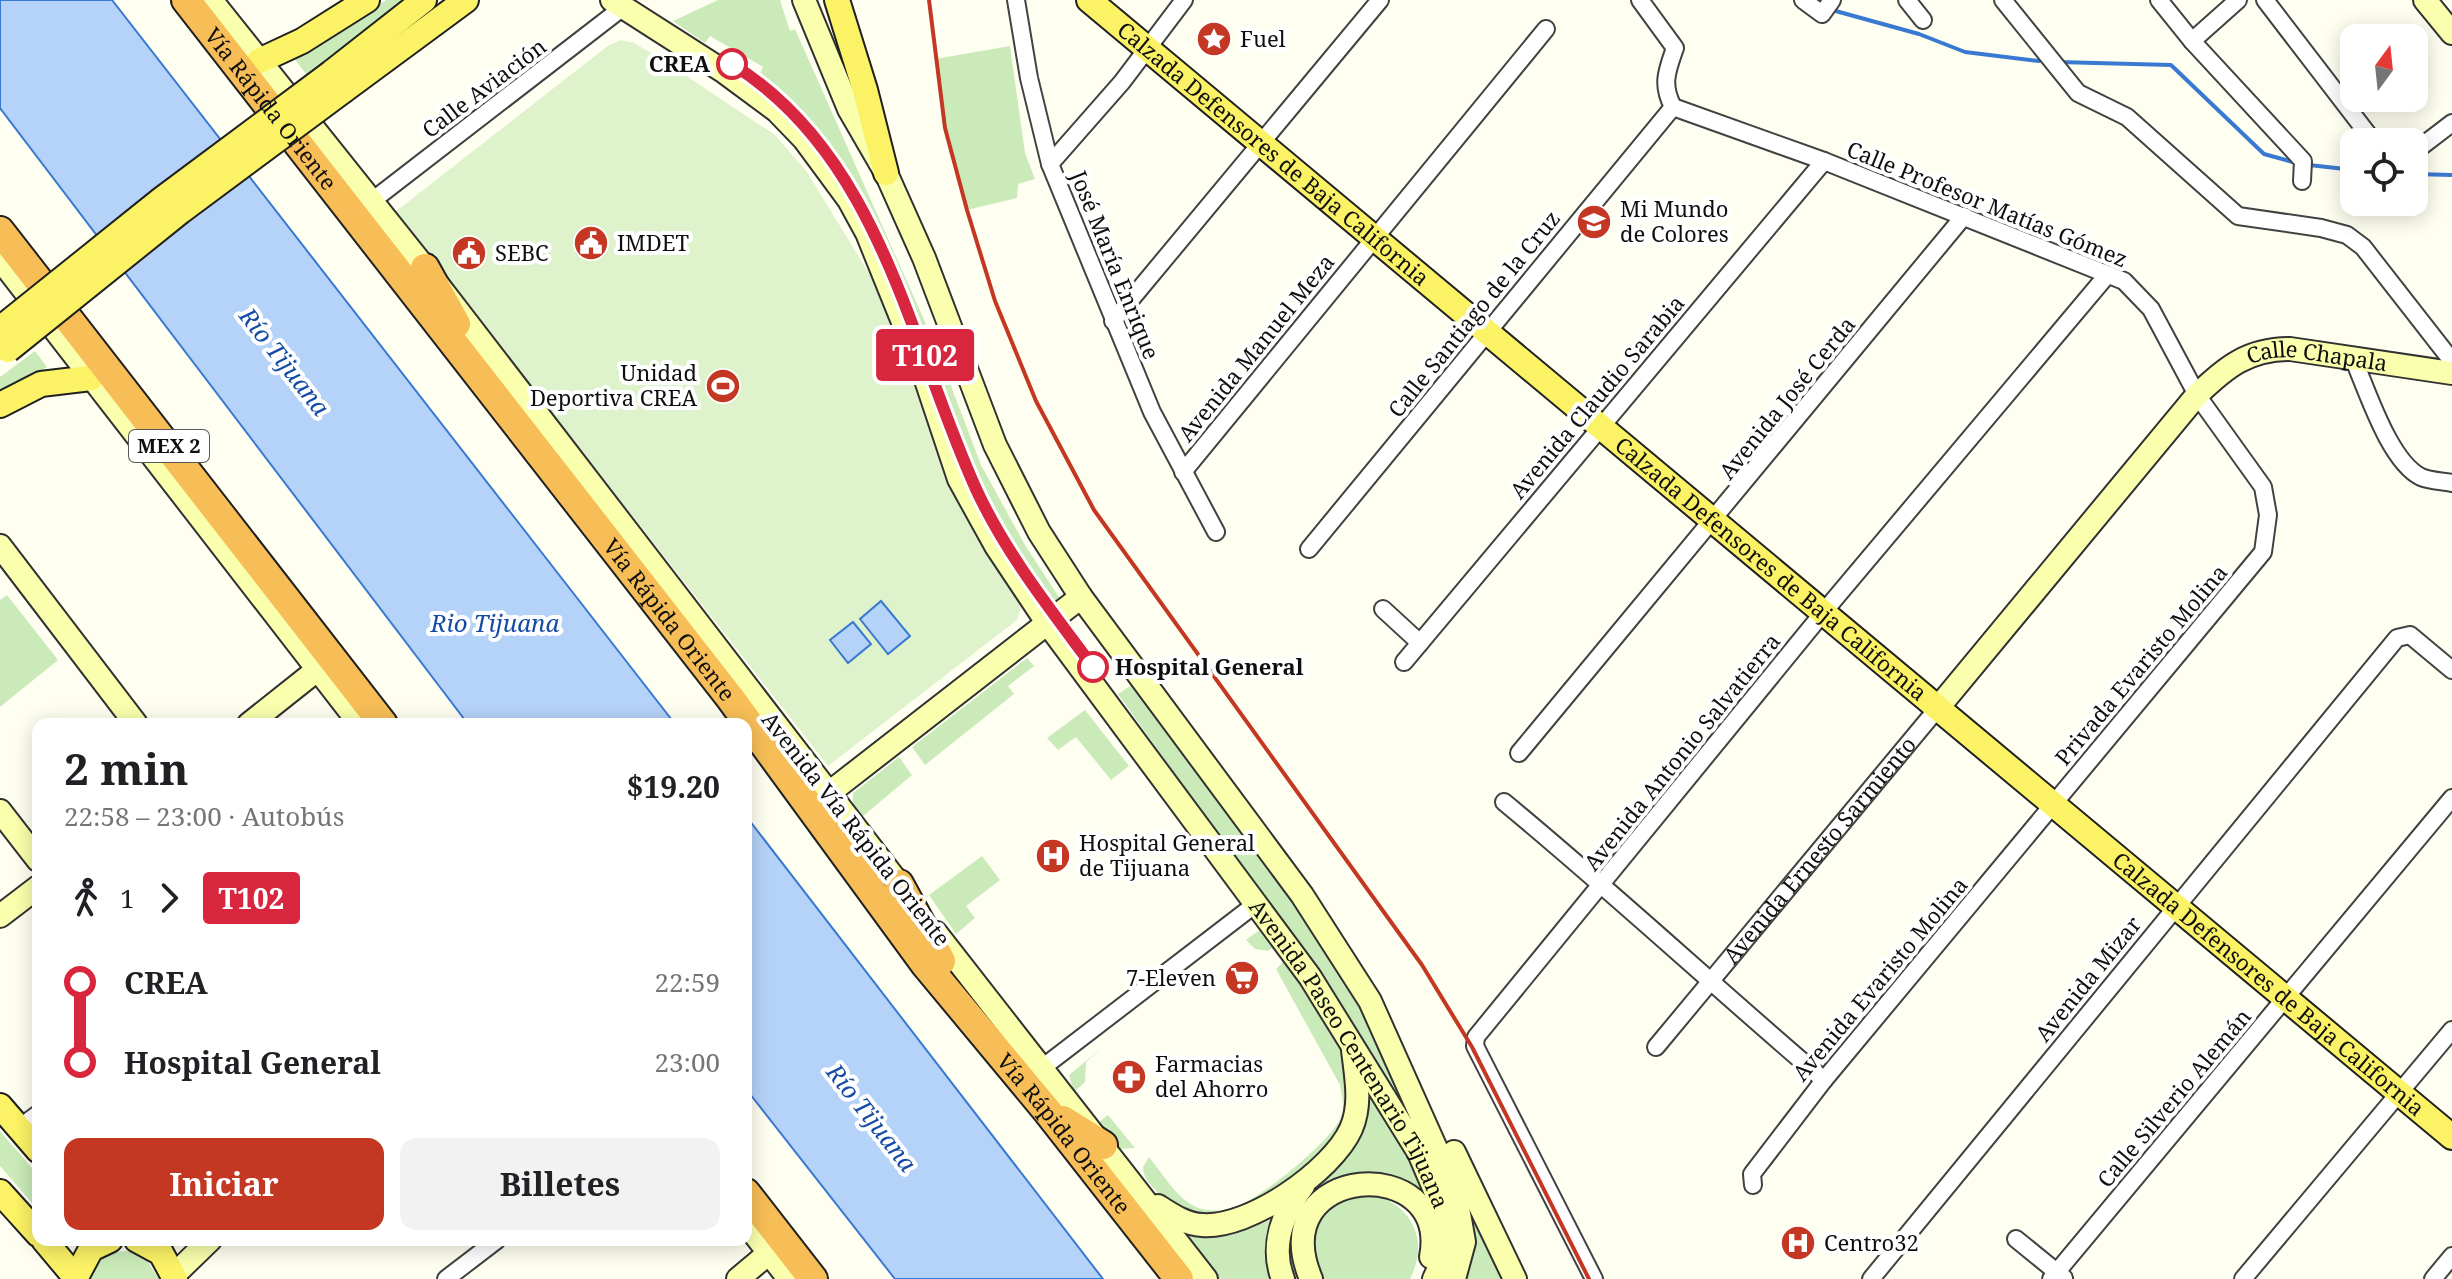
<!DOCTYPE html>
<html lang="es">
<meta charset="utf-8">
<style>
body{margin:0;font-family:"Noto Serif",serif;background:#f2f2f2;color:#202124;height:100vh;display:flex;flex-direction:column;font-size:30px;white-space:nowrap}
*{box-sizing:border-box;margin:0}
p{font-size:26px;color:#757577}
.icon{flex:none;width:44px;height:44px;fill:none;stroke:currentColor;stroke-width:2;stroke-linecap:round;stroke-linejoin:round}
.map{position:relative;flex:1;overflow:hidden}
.side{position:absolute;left:32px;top:718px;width:720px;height:528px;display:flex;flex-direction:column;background:#fff;border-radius:16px;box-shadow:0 4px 20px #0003}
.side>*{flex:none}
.badge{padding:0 16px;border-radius:6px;font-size:28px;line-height:52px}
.needle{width:52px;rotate:15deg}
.fabs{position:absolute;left:2340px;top:24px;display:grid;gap:16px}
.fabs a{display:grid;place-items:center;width:88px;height:88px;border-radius:16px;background:#fff;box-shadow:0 4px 20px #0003;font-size:40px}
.map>.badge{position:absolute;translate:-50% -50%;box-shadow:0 0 0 4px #fff}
.legs{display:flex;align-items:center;gap:12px;height:88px;padding:0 32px;font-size:26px}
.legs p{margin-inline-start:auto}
.summary{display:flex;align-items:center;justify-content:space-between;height:136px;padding:0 32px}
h1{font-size:44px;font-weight:700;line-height:60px}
.button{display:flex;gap:16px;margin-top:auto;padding:16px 32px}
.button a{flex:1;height:92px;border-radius:16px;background:#c43823;color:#fff;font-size:32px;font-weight:700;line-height:92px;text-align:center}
.button a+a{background:#f2f2f2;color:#202124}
ul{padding:0 32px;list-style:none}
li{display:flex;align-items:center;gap:28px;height:80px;font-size:30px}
li i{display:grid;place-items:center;width:12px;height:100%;margin:0 10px;background:currentColor}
li i::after{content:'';width:20px;height:20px;margin:-10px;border:6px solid;border-radius:50%;background:#fff}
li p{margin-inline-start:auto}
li:first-child i{background:linear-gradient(#0000 50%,currentColor 0)}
li:last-child i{background:linear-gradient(currentColor 50%,#0000 0)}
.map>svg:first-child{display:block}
.green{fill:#caebb9}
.pitch{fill:#def2cb}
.water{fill:#b5d2f8;stroke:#3a79d1;stroke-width:2}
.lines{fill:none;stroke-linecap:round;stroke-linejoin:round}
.stream{stroke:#3a79d1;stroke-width:4}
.street-casing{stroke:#424242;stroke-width:20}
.secondary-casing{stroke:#313131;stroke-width:26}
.primary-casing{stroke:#202020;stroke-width:28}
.highway-casing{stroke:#202020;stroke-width:32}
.street{stroke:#fff;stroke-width:16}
.secondary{stroke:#f9ffac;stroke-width:22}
.primary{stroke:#fbf265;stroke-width:24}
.highway{stroke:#f7be57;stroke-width:28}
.rail{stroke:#c43823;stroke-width:4}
.primary-bridge-casing{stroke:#202020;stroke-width:28;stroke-linecap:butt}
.primary-bridge{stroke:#fbf265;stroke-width:24}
.line-1-casing{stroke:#fff;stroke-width:18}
.line-1{stroke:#d7263d;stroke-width:12}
.stop-1-dot{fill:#fff;stroke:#d7263d;stroke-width:4}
.labels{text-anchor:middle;stroke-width:8;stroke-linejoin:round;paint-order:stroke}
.shield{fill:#fff;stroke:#575757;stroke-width:2}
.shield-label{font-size:20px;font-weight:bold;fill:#0f0f0f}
.poi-label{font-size:22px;fill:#0f0f0f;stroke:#fff;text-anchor:start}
.stop-label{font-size:22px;font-weight:bold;fill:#0f0f0f;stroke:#fff;text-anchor:end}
.street-label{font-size:22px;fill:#0f0f0f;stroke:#fff}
.water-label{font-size:24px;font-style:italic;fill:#144ba5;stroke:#fff}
</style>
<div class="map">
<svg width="2452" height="1279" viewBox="0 0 2452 1279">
<rect width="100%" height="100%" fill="#fffff1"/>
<!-- green -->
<g class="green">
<polygon points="386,0 407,0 309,78 294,58"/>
<path d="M718 0H780L790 31 795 29 937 349 981 465 1025 545 1062 602 1053 607C1023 564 997 519 975 470 914 335 883 170 759 75L763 67 710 36 705 43 673 21Z"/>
<polygon points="1010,46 1025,153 1035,179 1018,184 1017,198 967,210 945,128 935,59"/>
<polygon points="35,351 47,367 0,397 0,377"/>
<polygon points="7,595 58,660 0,707 0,600"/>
<polygon points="1027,658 1034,666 1008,686 1014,694 925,765 912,747"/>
<polygon points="1132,685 1320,935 1390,1063 1415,1127 1341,1006 1118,694"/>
<polygon points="1085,710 1129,766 1111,780 1076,737 1058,750 1047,738"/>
<polygon points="899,757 912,775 862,817 853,806 853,793"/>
<polygon points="982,856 1000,880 966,906 975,918 956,934 929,895"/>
<polygon points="1261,929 1276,945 1268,951 1255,949 1246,940"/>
<path d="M1285 960C1313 1001 1351 1042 1352 1094 1352 1145 1299 1177 1261 1199 1251 1205 1239 1215 1229 1217 1203 1220 1174 1214 1158 1193 1151 1185 1143 1178 1143 1167L1149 1157C1164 1175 1179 1203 1202 1209 1212 1211 1223 1211 1233 1208 1260 1199 1325 1146 1339 1121 1346 1109 1342 1098 1340 1085L1276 969Z"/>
<polygon points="1104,1046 1086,1062 1085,1082 1074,1092 1069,1075"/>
<polygon points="1366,1083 1423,1188 1432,1213 1362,1177 1295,1242 1293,1264 1297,1279 1291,1279 1287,1264 1292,1220"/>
<polygon points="1108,1115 1135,1148 1119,1149 1098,1123"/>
<polygon points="0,1131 38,1175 38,1210 0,1166"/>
<path d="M1360 1193C1407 1197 1432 1236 1410 1279H1320C1303 1239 1316 1204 1360 1193Z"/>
<polygon points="1471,1213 1503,1279 1465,1279 1471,1258"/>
<path d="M1272 1219 1265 1255 1271 1279H1217L1178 1229C1213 1237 1240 1235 1272 1219Z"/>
<path d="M128 1251 147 1260 159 1279H85C97 1261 105 1252 128 1251Z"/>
</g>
<!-- pitch -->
<polygon class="pitch" points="621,40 634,43 661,59 775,135 807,172 876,285 952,483 1021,608 1017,620 828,766 395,212 609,45"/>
<!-- water -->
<g class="water">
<polygon points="0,0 112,0 675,724 468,724 0,108"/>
<polygon points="881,601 910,636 888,654 860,619"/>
<polygon points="853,622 871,644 848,663 830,640"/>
<polygon points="746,816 1103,1279 895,1279 746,1089"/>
</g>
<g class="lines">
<!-- stream -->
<g class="stream">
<polyline points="1832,10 1919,34 1965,52 2039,61"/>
<polyline points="2058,62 2171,65 2264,154 2300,164"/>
<polyline points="2309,165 2354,170"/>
<polyline points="2414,174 2452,175"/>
</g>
<!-- street casing -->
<g class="street-casing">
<g id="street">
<polyline points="1016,0 1029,78 1050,164 1152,412 1216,532"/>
<path d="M1640 0 1675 48C1667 71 1661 84 1673 107"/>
<polyline points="1803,0 1822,14 1832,0"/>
<polyline points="1907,0 1923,20"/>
<polyline points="2003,0 2078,93 2127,117 2238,216 2321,228 2347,235 2363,247 2452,361"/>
<polyline points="2159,0 2192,41 2303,161 2302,181"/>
<polyline points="2265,0 2374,142"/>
<polyline points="2192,41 2238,0"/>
<polyline points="1673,107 1824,161 2124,281 2151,309 2197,395 2263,487 2268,515 2263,552 1824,1080 1752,1174 1753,1185"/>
<polyline points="2414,152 2452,123"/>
<polyline points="1050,164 1122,82 1184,0"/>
<polyline points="372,201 622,8"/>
<polyline points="1113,321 1380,0"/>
<path d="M2353 358C2367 390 2389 461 2421 477 2430 481 2443 481 2452 483"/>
<polyline points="1183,472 1546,29"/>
<polyline points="1309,549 1673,107"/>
<polyline points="1383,609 1420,643"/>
<polyline points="1404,662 1824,161"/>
<polyline points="1519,753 1964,216"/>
<path d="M1504 802C1613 892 1716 988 1824 1080"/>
<path id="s1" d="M1656 1047 1937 709"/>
<polyline points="1042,1068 1257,903"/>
<polyline points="19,1128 38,1114"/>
<polyline points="2016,1239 2064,1278"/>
<polyline points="446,1279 497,1240"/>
<polyline points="1594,1279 1475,1046 1476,1037 1822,614 2108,274"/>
<polyline points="1871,1279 2397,638 2410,635 2452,670"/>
<polyline points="2051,1279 2452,798"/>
<polyline points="2243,1279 2452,1030"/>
<polyline points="2433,1279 2452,1256"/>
</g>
</g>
<!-- secondary casing -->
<g class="secondary-casing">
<g id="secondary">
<polyline points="211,0 425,268 908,896"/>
<path id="s2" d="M612 0 723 71 777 111 804 139 849 200 867 233 924 374 959 479 996 546 1048 624 1310 977 1419 1153 1442 1207 1446 1233 1443 1260 1434 1279"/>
<polyline points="804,0 849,109 886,173 924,258 995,445 1039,532 1081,597 1302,895 1370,1001 1455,1191 1464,1242 1454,1279"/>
<polyline points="2425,0 2452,33"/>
<polyline points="0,259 360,724"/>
<polyline points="0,546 136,724"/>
<path id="s3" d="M1937 709 2197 395C2226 367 2248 349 2290 349L2452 373"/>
<polyline points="249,724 317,670"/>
<polyline points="829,793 1081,597"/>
<polyline points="0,811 38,860"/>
<polyline points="0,916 38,887"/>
<polyline points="936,933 1206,1279"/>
<polyline points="1454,1152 1515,1279"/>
<path d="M1158 1206C1172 1215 1185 1224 1202 1225 1249 1229 1332 1171 1351 1129 1362 1104 1356 1077 1353 1050"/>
<polyline points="746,1223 789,1279"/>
<polyline points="174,1275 210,1240"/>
<polyline points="738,1279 769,1253"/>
<path d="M1283 1279C1270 1246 1283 1213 1303 1186"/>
<path d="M1311 1279C1262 1162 1451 1152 1431 1257"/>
</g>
</g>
<!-- primary casing -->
<g class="primary-casing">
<g id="primary">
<polyline points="837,0 865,90 886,173"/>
<path id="s4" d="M1089 0 2452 1137"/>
<polyline points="259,61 302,41 367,0"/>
<polyline points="331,73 424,0"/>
<polyline points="344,90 466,0"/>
<polyline points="0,405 41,384 91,378"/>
<polyline points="0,1106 38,1150"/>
<polyline points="0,1192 38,1234"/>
<polyline points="44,1240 75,1277"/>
<polyline points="137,1240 161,1253 175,1279"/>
<polyline points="75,1279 91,1249 110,1240"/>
</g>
</g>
<!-- highway casing -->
<g class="highway-casing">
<g id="highway">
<path id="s5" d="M186 0 731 699 925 964 1048 1112 1179 1279"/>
<polyline points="0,231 383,724"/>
<polyline points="425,268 456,324"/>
<polyline points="899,884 941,961"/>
<polyline points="1063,1120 1103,1145"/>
<polyline points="746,1193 813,1279"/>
</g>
</g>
<!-- street -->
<use href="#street" class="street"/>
<!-- secondary -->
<use href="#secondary" class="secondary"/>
<!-- primary -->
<use href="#primary" class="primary"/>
<!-- highway -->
<use href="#highway" class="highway"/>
<!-- rail -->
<polyline class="rail" points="929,0 945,128 967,210 995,301 1036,401 1094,510 1422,965 1472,1047 1589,1279"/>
<!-- primary-bridge casing -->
<g class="primary-bridge-casing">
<g id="primary-bridge">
<polyline points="0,329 162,199 331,73"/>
<polyline points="8,350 181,211 344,90"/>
</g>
</g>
<!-- primary-bridge -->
<use href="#primary-bridge" class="primary-bridge"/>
</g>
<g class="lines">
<!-- line-1 casing -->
<g class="line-1-casing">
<path id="line-1" d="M732 64C880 156 909 341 976 489 1006 554 1051 610 1093 667"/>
</g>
<!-- line-1 -->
<use href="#line-1" class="line-1"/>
</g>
<!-- icons -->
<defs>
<g id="sight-disc" transform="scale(1.8)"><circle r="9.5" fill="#c43823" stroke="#fff"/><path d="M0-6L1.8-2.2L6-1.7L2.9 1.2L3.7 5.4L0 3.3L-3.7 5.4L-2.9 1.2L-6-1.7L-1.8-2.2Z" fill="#fff"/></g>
<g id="school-disc" transform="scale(1.8)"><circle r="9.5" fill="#c43823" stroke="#fff"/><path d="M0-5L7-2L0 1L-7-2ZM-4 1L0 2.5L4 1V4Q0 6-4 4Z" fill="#fff"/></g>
<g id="civic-disc" transform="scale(1.8)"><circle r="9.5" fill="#c43823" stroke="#fff"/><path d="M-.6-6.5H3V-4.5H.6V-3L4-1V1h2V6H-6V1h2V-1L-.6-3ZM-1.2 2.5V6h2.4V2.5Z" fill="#fff"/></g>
<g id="stadium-disc" transform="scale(1.8)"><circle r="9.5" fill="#c43823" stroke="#fff"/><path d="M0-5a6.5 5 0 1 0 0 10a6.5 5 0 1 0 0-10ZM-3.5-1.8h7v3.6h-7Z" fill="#fff"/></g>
<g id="hospital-disc" transform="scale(1.8)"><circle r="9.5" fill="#c43823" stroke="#fff"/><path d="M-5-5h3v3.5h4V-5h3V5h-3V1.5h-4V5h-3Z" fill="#fff"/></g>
<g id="supermarket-disc" transform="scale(1.8)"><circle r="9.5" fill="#c43823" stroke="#fff"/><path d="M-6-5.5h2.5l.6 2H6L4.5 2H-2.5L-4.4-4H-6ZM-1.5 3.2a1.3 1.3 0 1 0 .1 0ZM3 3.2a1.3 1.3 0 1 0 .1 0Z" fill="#fff"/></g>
<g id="pharmacy-disc" transform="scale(1.8)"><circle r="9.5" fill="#c43823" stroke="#fff"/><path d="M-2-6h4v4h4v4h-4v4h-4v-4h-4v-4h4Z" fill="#fff"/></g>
</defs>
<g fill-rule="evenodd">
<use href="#sight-disc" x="1214" y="39"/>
<use href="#school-disc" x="1594" y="222"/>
<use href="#civic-disc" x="591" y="243"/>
<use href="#civic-disc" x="469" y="253"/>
<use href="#stadium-disc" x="723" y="386"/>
<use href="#hospital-disc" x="1053" y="856"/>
<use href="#supermarket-disc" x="1242" y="978"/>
<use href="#pharmacy-disc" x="1129" y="1077"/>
<use href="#hospital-disc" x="1798" y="1243"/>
</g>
<!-- markers -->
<g class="stop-1-dot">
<circle cx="732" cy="64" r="14"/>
<circle cx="1093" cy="667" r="14"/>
</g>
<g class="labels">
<!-- shield labels -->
<rect class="shield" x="129" y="430" width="80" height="32" rx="6"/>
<g class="shield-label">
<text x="169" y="453">MEX 2</text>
</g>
<!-- poi labels -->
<g class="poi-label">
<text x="1240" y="47">Fuel</text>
<text x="1620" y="217">Mi Mundo<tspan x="1620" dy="25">de Colores</tspan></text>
<text x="617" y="251">IMDET</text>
<text x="495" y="261">SEBC</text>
<text x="697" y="381" text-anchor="end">Unidad<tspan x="697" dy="25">Deportiva CREA</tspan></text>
<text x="1079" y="851">Hospital General<tspan x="1079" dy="25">de Tijuana</tspan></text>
<text x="1216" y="986" text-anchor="end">7-Eleven</text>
<text x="1155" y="1072">Farmacias<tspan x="1155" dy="25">del Ahorro</tspan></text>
<text x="1824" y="1251">Centro32</text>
</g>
<!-- stop labels -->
<g class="stop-label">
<text x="710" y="72">CREA</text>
<text x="1115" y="675" text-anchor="start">Hospital General</text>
</g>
<!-- street labels -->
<g class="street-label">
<text transform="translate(484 88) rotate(-37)" y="8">Calle Aviación</text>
<text dy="8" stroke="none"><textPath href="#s5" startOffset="138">Vía Rápida Oriente</textPath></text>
<text dy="8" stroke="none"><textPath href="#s4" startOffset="240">Calzada Defensores de Baja California</textPath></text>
<text transform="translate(1987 204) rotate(22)" y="8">Calle Profesor Matías Gómez</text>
<text transform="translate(1115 265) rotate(68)" y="8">José María Enrique</text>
<text transform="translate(1474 314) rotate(-51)" y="8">Calle Santiago de la Cruz</text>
<text transform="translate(1256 348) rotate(-51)" y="8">Avenida Manuel Meza</text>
<text dy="8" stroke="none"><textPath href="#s3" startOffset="542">Calle Chapala</textPath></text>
<text transform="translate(1597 397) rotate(-50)" y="8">Avenida Claudio Sarabia</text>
<text transform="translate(1787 398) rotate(-51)" y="8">Avenida José Cerda</text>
<text dy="8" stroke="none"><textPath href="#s4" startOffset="888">Calzada Defensores de Baja California</textPath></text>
<text dy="8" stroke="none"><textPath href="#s5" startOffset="786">Vía Rápida Oriente</textPath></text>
<text transform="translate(2141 665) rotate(-50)" y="8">Privada Evaristo Molina</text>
<text transform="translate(1682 752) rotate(-51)" y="8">Avenida Antonio Salvatierra</text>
<text transform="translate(856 829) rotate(52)" y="8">Avenida Vía Rápida Oriente</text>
<text dy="8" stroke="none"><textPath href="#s1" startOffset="256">Avenida Ernesto Sarmiento</textPath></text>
<text transform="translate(1880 979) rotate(-50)" y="8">Avenida Evaristo Molina</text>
<text transform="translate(2088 979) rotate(-51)" y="8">Avenida Mizar</text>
<text dy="8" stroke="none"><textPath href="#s4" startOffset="1536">Calzada Defensores de Baja California</textPath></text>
<text dy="8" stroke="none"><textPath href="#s2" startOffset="1310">Avenida Paseo Centenario Tijuana</textPath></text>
<text transform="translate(2174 1098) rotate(-50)" y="8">Calle Silverio Alemán</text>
<text dy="8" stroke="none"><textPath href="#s5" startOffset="1434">Vía Rápida Oriente</textPath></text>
</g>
<!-- water labels -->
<g class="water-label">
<text transform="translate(284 362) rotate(52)" y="8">Río Tijuana</text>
<text x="495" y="632">Rio Tijuana</text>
<text transform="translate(871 1118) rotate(52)" y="8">Río Tijuana</text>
</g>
</g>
</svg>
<div class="fabs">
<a><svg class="needle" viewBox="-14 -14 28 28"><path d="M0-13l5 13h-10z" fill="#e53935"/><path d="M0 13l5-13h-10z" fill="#757577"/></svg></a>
<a><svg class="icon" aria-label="locate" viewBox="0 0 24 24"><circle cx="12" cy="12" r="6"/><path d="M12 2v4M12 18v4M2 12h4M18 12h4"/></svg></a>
</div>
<b class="badge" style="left:925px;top:355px;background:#d7263d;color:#fff">T102</b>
<section class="side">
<div class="summary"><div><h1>2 min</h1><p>22:58 – 23:00 · Autobús</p></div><b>$19.20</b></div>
<div class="legs"><svg class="icon" aria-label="walk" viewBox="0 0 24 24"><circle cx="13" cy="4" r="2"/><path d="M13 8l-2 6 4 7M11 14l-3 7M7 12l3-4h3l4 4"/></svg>1<svg class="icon" aria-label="forward" viewBox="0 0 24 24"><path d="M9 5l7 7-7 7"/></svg><b class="badge" style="background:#d7263d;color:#fff">T102</b></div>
<ul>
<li><i style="color:#d7263d"></i><b>CREA</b><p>22:59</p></li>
<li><i style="color:#d7263d"></i><b>Hospital General</b><p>23:00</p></li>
</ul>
<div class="button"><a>Iniciar</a><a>Billetes</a></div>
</section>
</div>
